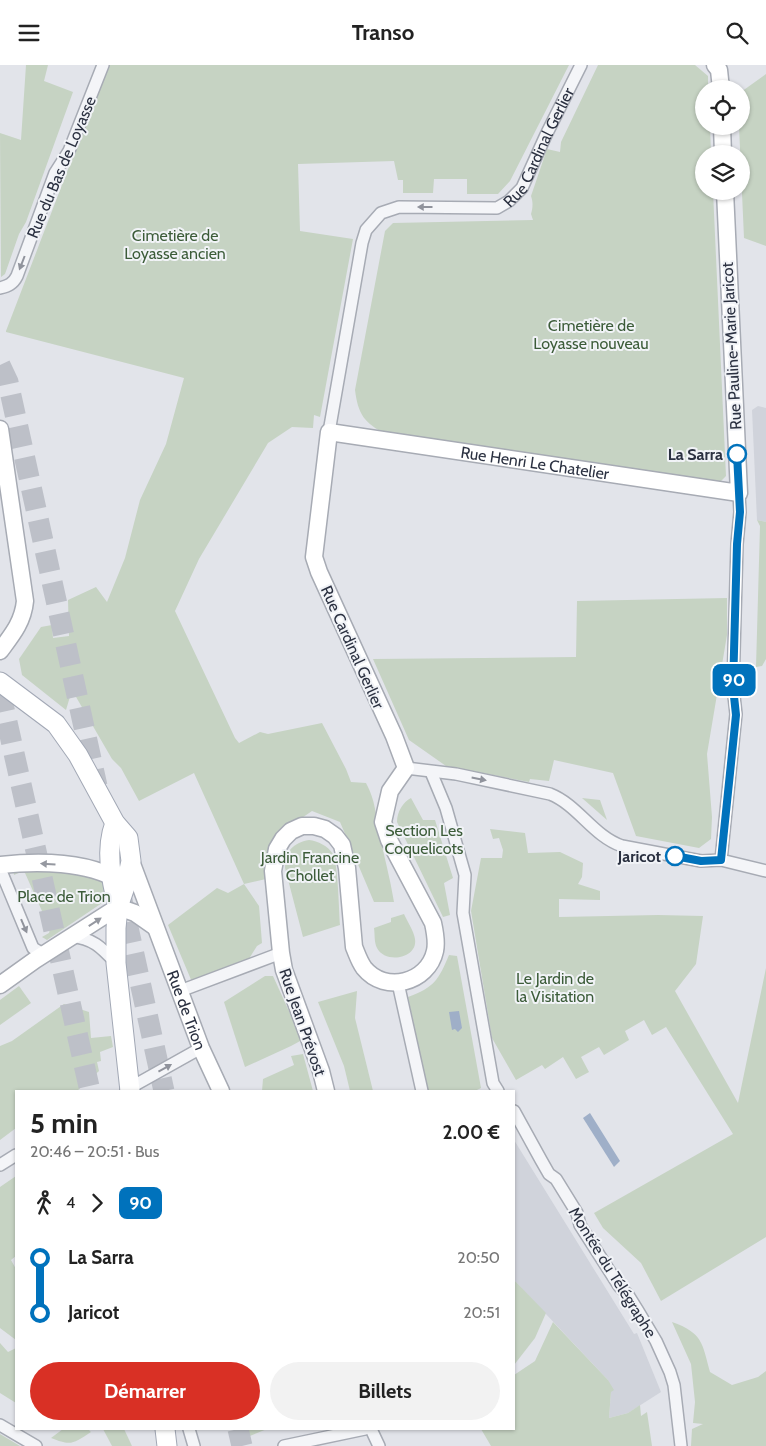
<!DOCTYPE html>
<html lang="fr">
<meta charset="utf-8">
<style>
body{margin:0;font-family:Cabin,sans-serif;background:#f2f2f2;color:#222;height:100vh;display:flex;flex-direction:column;font-size:19px;white-space:nowrap}
*{box-sizing:border-box;margin:0}
p{font-size:16px;color:#767676}
.icon{flex:none;width:28px;height:28px;fill:none;stroke:currentColor;stroke-width:2;stroke-linecap:round;stroke-linejoin:round}
.map{position:relative;flex:1;overflow:hidden}
.drawer{position:absolute;left:15px;top:1025px;width:500px;height:340px;display:flex;flex-direction:column;background:#fff;border-radius:0px;box-shadow:0 1px 4px #0004}
.drawer>*{flex:none}
.badge{padding:0 10px;border-radius:8px;font-size:18px;line-height:32px}
.buttons{position:absolute;left:695px;top:15px;display:grid;gap:10px}
.buttons a{display:grid;place-items:center;width:55px;height:55px;border-radius:50%;background:#fff;box-shadow:0 1px 4px #0004;font-size:25px}
.map>.badge{position:absolute;translate:-50% -50%;box-shadow:0 0 0 2px #fff}
.legs{display:flex;align-items:center;gap:8px;height:55px;padding:0 15px;font-size:16px}
.legs p{margin-inline-start:auto}
.overview{display:flex;align-items:center;justify-content:space-between;height:85px;padding:0 15px}
h1{font-size:28px;font-weight:700;line-height:38px}
.button{display:flex;gap:10px;margin-top:auto;padding:10px 15px}
.button a{flex:1;height:58px;border-radius:30px;background:#d93025;color:#fff;font-size:20px;font-weight:700;line-height:58px;text-align:center}
.button a+a{background:#f2f2f2;color:#222}
ul{padding:0 15px;list-style:none}
li{display:flex;align-items:center;gap:18px;height:55px;font-size:19px}
li i{display:grid;place-items:center;width:8px;height:100%;margin:0 6px;background:currentColor}
li i::after{content:'';width:12px;height:12px;margin:-6px;border:4px solid;border-radius:50%;background:#fff}
li p{margin-inline-start:auto}
li:first-child i{background:linear-gradient(#0000 50%,currentColor 0)}
li:last-child i{background:linear-gradient(currentColor 50%,#0000 0)}
header{display:flex;justify-content:space-between;align-items:center;height:65px;padding:0 15px;background:#fff;font-size:22px;font-weight:700}
.map>svg:first-child{display:block}
.built{fill:#d0d3db}
.green{fill:#c6d3c3}
.water{fill:#9fafc8}
.lines{fill:none;stroke-linecap:round;stroke-linejoin:round}
.highway-tunnel{stroke:#bdc0c8;stroke-width:21;stroke-dasharray:21 11;stroke-linecap:butt}
.street-casing{stroke:#a7abb4;stroke-width:14}
.secondary-casing{stroke:#a7abb4;stroke-width:19}
.primary-casing{stroke:#a2a8b5;stroke-width:21}
.street{stroke:#f4f5f8;stroke-width:11}
.secondary{stroke:#fff;stroke-width:16}
.primary{stroke:#fff;stroke-width:19}
.oneway{fill:#90939c}
.oneway2{fill:#9598a0}
.line-1-casing{stroke:#fff;stroke-width:11}
.line-1{stroke:#0072bc;stroke-width:8}
.stop-1-dot{fill:#fff;stroke:#0072bc;stroke-width:2.5}
.labels{text-anchor:middle;stroke-width:4;stroke-linejoin:round;paint-order:stroke}
.street-label{font-size:16px;fill:#2b3141;stroke:#f1f3f7}
.park-label{font-size:16px;fill:#3c5c39;stroke:#f1f3f7}
.stop-label{font-size:16px;font-weight:bold;fill:#2b3141;stroke:#f1f3f7;text-anchor:end}
</style>
<header><svg class="icon" aria-label="menu" viewBox="0 0 24 24"><path d="M4 6h16M4 12h16M4 18h16"/></svg>Transo<svg class="icon" aria-label="search" viewBox="0 0 24 24"><circle cx="10" cy="10" r="6"/><path d="M15 15l6 6"/></svg></header>
<div class="map">
<svg width="766" height="1381" viewBox="0 0 766 1381">
<rect width="100%" height="100%" fill="#e2e4ea"/>
<!-- built -->
<g class="built">
<polygon points="758,341 766,343 766,457 757,455 752,345"/>
<polygon points="514,1075 634,1269 637,1268 661,1327 628,1348 609,1353 611,1327 608,1315 514,1215"/>
</g>
<!-- green -->
<g class="green">
<polygon points="26,0 48,0 44,16 73,27 26,157 19,169 5,209 1,212 0,68 21,75"/>
<path d="M108 0H569L510 116 498 129H467V114H434L433 128H403V115H398L394 96 298 99 300 166 353 174 320 352 314 350 313 363 292 362 268 378 199 494 175 546 235 673 239 678 260 667 268 669 322 658 346 704 351 717 366 718C376 737 375 748 379 767 384 791 390 813 394 837H374L340 757 312 746 290 761 266 814 244 819 259 841 262 878 257 881 247 897 192 917 168 860 217 823 228 828 244 819 194 708 139 736 121 703 112 694 72 625 66 645 22 610 19 594 41 562 52 560 53 573 69 571 68 535 96 522 107 537 125 493 140 435 166 379 184 313 6 267V266Z"/>
<path d="M598 0H695L708 11V24H704V61H710L711 89H704V126H713L726 411 719 418 386 369C364 358 358 349 355 325L385 166 393 158 533 155 531 149C533 142 533 137 531 131L547 84 560 87 561 77Z"/>
<polygon points="766,9 766,181 744,173 739,61 741,61 741,27"/>
<polygon points="757,455 766,457 766,594 762,601 756,602 760,461"/>
<polygon points="727,533 727,570 707,689 712,752 711,774 699,783 636,771 613,708 554,695 549,716 530,714 529,717 446,701 409,675 373,594 576,592 577,536"/>
<path d="M411 733 423 755H435L453 813 444 818 450 850 443 852 397 757C397 747 403 737 411 733Z"/>
<polygon points="582,733 600,735 607,755"/>
<polygon points="490,764 525,768 528,788 560,787 583,798 582,812 578,819 600,826 600,835 559,834 559,852 658,850 703,851 696,899 675,926 738,1038 766,903 766,1172 661,1236 641,1198 603,1163 594,1148 733,1069 666,962 652,970 644,955 625,966 629,975 604,990 599,982 581,992 589,1007 576,1014 563,992 545,1004 542,1000 516,1015 492,973 471,846 481,793 502,793 503,785 499,773 493,774"/>
<path d="M309 775C318 776 328 781 333 789 338 799 339 846 340 860L303 872 285 803C285 786 293 778 309 775Z"/>
<polygon points="13,803 84,808 103,817 107,830 105,836 47,875 42,872 49,868 50,864 25,808 23,806 14,810"/>
<path d="M404 849C407 856 414 866 415 874 418 894 385 899 377 883 374 877 375 870 374 863L391 857V853Z"/>
<path d="M449 890 457 891 481 1023 475 1026H428L408 932C434 923 439 914 449 890Z"/>
<polygon points="265,911 273,911 302,975 291,981 245,1002 224,937"/>
<polygon points="19,921 31,938 0,960 0,935"/>
<polygon points="357,926 355,953 373,1026 350,1026 344,1001 318,937"/>
<polygon points="64,939 89,947 91,973 111,971 113,982 100,987 101,996 97,997 99,1006 77,1026 16,1026 16,1063 0,1075 0,981 12,976"/>
<polygon points="303,989 313,1026 262,1026 263,1014 294,1000 291,991"/>
<polygon points="16,1111 16,1191 11,1195 16,1204 16,1275 0,1263 0,1122"/>
<polygon points="514,1215 546,1248 535,1273 514,1300"/>
<polygon points="553,1257 608,1315 614,1325 611,1327 609,1353 628,1348 640,1340 641,1351 647,1347 652,1381 491,1381 481,1364 514,1364 514,1310 535,1296"/>
<path d="M672 1257C703 1268 702 1278 710 1307L732 1320 758 1312 766 1306V1381H691L692 1364 703 1359 693 1358 695 1337 691 1299Z"/>
<polygon points="0,1278 8,1287 16,1283 16,1338 0,1328"/>
<path d="M63 1364H88L91 1367C73 1379 71 1381 51 1373Z"/>
<polygon points="103,1364 124,1364 132,1381 112,1381"/>
<polygon points="236,1364 267,1364 245,1373"/>
<polygon points="0,1369 20,1381 0,1381"/>
</g>
<!-- water -->
<g class="water">
<polygon points="459,946 462,963 458,967 455,964 452,965 449,947"/>
<polygon points="590,1048 620,1096 614,1102 583,1053"/>
</g>
<g class="lines">
<!-- highway-tunnel -->
<g class="highway-tunnel">
<polyline points="0,300 8,317 97,721"/>
<polyline points="0,626 90,1026"/>
<polyline points="120,826 164,1026"/>
<polyline points="238,1364 242,1381"/>
</g>
<!-- street casing -->
<g class="street-casing">
<g id="street">
<path d="M0 223C8 221 13 219 17 211L55 108 69 86 103 0"/>
<path id="s1" d="M329 367 362 178 366 165 381 148 399 142 497 143 509 136 522 123 546 70 581 0"/>
<path d="M406 703 456 709 550 729C578 740 593 771 622 781L701 796 721 795 766 806"/>
<polyline points="431,707 446,743 465,810 463,848 493,1018 498,1026"/>
<polyline points="721,795 736,649 733,622 737,479 740,447 739,428"/>
<polyline points="0,800 1,806 33,883 43,889"/>
<path d="M71 871C94 874 101 882 116 898"/>
<polyline points="398,918 422,1026"/>
<polyline points="180,926 281,888"/>
<polyline points="126,1025 201,983"/>
<polyline points="514,1046 541,1095 549,1109 556,1114 577,1148 580,1160 619,1221 628,1230 638,1246 656,1276 670,1307 674,1320 681,1381"/>
<polyline points="0,1100 16,1090"/>
<polyline points="0,1360 36,1381"/>
<polyline points="189,1364 194,1381"/>
<polyline points="371,1364 379,1381"/>
<polyline points="284,1381 365,1364"/>
</g>
</g>
<!-- secondary casing -->
<g class="secondary-casing">
<g id="secondary">
<polyline points="715,0 719,5 721,24"/>
<polyline points="722,61 723,89"/>
<path d="M0 364 25 536C23 557 12 570 0 586"/>
<path id="s2" d="M131 796 201 983 221 1026"/>
<path d="M0 800C37 796 87 796 120 816"/>
<polyline points="0,920 35,895 118,842 135,848 155,862"/>
<path id="s3" d="M326 1026 321 1006 284 905 281 888 273 806 277 784 283 774 291 766 302 761H314L325 764 335 771 342 780 347 803 354 882C357 889 359 896 364 903 385 929 428 918 435 886 437 877 435 867 433 858L389 775 383 757 390 726 406 703 394 671 319 507 314 492 329 367 739 428 725 126"/>
</g>
</g>
<!-- primary casing -->
<g class="primary-casing">
<g id="primary">
<polyline points="0,617 56,659 78,690 115,758 128,773 131,796 126,819 118,842 116,863 116,898 130,1026"/>
<path d="M115 758C105 784 111 815 118 842"/>
<polyline points="165,1364 167,1381"/>
</g>
</g>
<!-- street -->
<use href="#street" class="street"/>
<!-- secondary -->
<use href="#secondary" class="secondary"/>
<!-- primary -->
<use href="#primary" class="primary"/>
</g>
<!-- one-way arrows -->
<defs><path id="oneway-solid" d="M-6-.8H1V-3.2L6.5 0L1 3.2V.8H-6Z" transform="scale(1.25)"/></defs>
<g class="oneway">
<use href="#oneway-solid" transform="translate(425 142) rotate(-180)"/>
<use href="#oneway-solid" transform="translate(22 198) rotate(111)"/>
<use href="#oneway-solid" transform="translate(479 714) rotate(11)"/>
<use href="#oneway-solid" transform="translate(24 861) rotate(67)"/>
<use href="#oneway-solid" transform="translate(165 1003) rotate(-29)"/>
</g>
<g class="oneway2">
<use href="#oneway-solid" transform="translate(48 799) rotate(-177)"/>
<use href="#oneway-solid" transform="translate(95 857) rotate(-33)"/>
</g>
<g class="lines">
<!-- line-1 casing -->
<g class="line-1-casing">
<polyline id="line-1" points="675,791 701,796 721,795 736,650 733,622 737,479 740,447 737,389"/>
</g>
<!-- line-1 -->
<use href="#line-1" class="line-1"/>
</g>
<!-- markers -->
<g class="stop-1-dot">
<circle cx="737" cy="389" r="9"/>
<circle cx="675" cy="791" r="9"/>
</g>
<g class="labels">
<!-- street labels -->
<g class="street-label">
<text dy="6" stroke="none"><textPath href="#s1" startOffset="421">Rue Cardinal Gerlier</textPath></text>
<text transform="translate(61 102) rotate(-67)" y="6">Rue du Bas de Loyasse</text>
<text transform="translate(731 281) rotate(-93)" y="6">Rue Pauline-Marie Jaricot</text>
<text dy="6" stroke="none"><textPath href="#s3" startOffset="1314">Rue Henri Le Chatelier</textPath></text>
<text transform="translate(353 582) rotate(66)" y="6">Rue Cardinal Gerlier</text>
<text dy="6" stroke="none"><textPath href="#s2" startOffset="159">Rue de Trion</textPath></text>
<text transform="translate(303 957) rotate(71)" y="6">Rue Jean Prévost</text>
<text transform="translate(613 1207) rotate(58)" y="6">Montée du Télégraphe</text>
</g>
<!-- park labels -->
<g class="park-label">
<text x="175" y="176">Cimetière de<tspan x="175" dy="18">Loyasse ancien</tspan></text>
<text x="591" y="266">Cimetière de<tspan x="591" dy="18">Loyasse nouveau</tspan></text>
<text x="424" y="771">Section Les<tspan x="424" dy="18">Coquelicots</tspan></text>
<text x="310" y="798">Jardin Francine<tspan x="310" dy="18">Chollet</tspan></text>
<text x="64" y="837">Place de Trion</text>
<text x="555" y="919">Le Jardin de<tspan x="555" dy="18">la Visitation</tspan></text>
</g>
<!-- stop labels -->
<g class="stop-label">
<text x="723" y="395">La Sarra</text>
<text x="661" y="797">Jaricot</text>
</g>
</g>
</svg>
<div class="buttons">
<a><svg class="icon" aria-label="locate" viewBox="0 0 24 24"><circle cx="12" cy="12" r="6"/><path d="M12 2v4M12 18v4M2 12h4M18 12h4"/></svg></a>
<a><svg class="icon" aria-label="layers" viewBox="0 0 24 24"><path d="M12 4l9 5-9 5-9-5zM3 14l9 5 9-5"/></svg></a>
</div>
<b class="badge" style="left:734px;top:615px;background:#0072bc;color:#fff">90</b>
<section class="drawer">
<div class="overview"><div><h1>5 min</h1><p>20:46 – 20:51 · Bus</p></div><b>2.00 €</b></div>
<div class="legs"><svg class="icon" aria-label="walk" viewBox="0 0 24 24"><circle cx="13" cy="4" r="2"/><path d="M13 8l-2 6 4 7M11 14l-3 7M7 12l3-4h3l4 4"/></svg>4<svg class="icon" aria-label="forward" viewBox="0 0 24 24"><path d="M9 5l7 7-7 7"/></svg><b class="badge" style="background:#0072bc;color:#fff">90</b></div>
<ul>
<li><i style="color:#0072bc"></i><b>La Sarra</b><p>20:50</p></li>
<li><i style="color:#0072bc"></i><b>Jaricot</b><p>20:51</p></li>
</ul>
<div class="button"><a>Démarrer</a><a>Billets</a></div>
</section>
</div>
